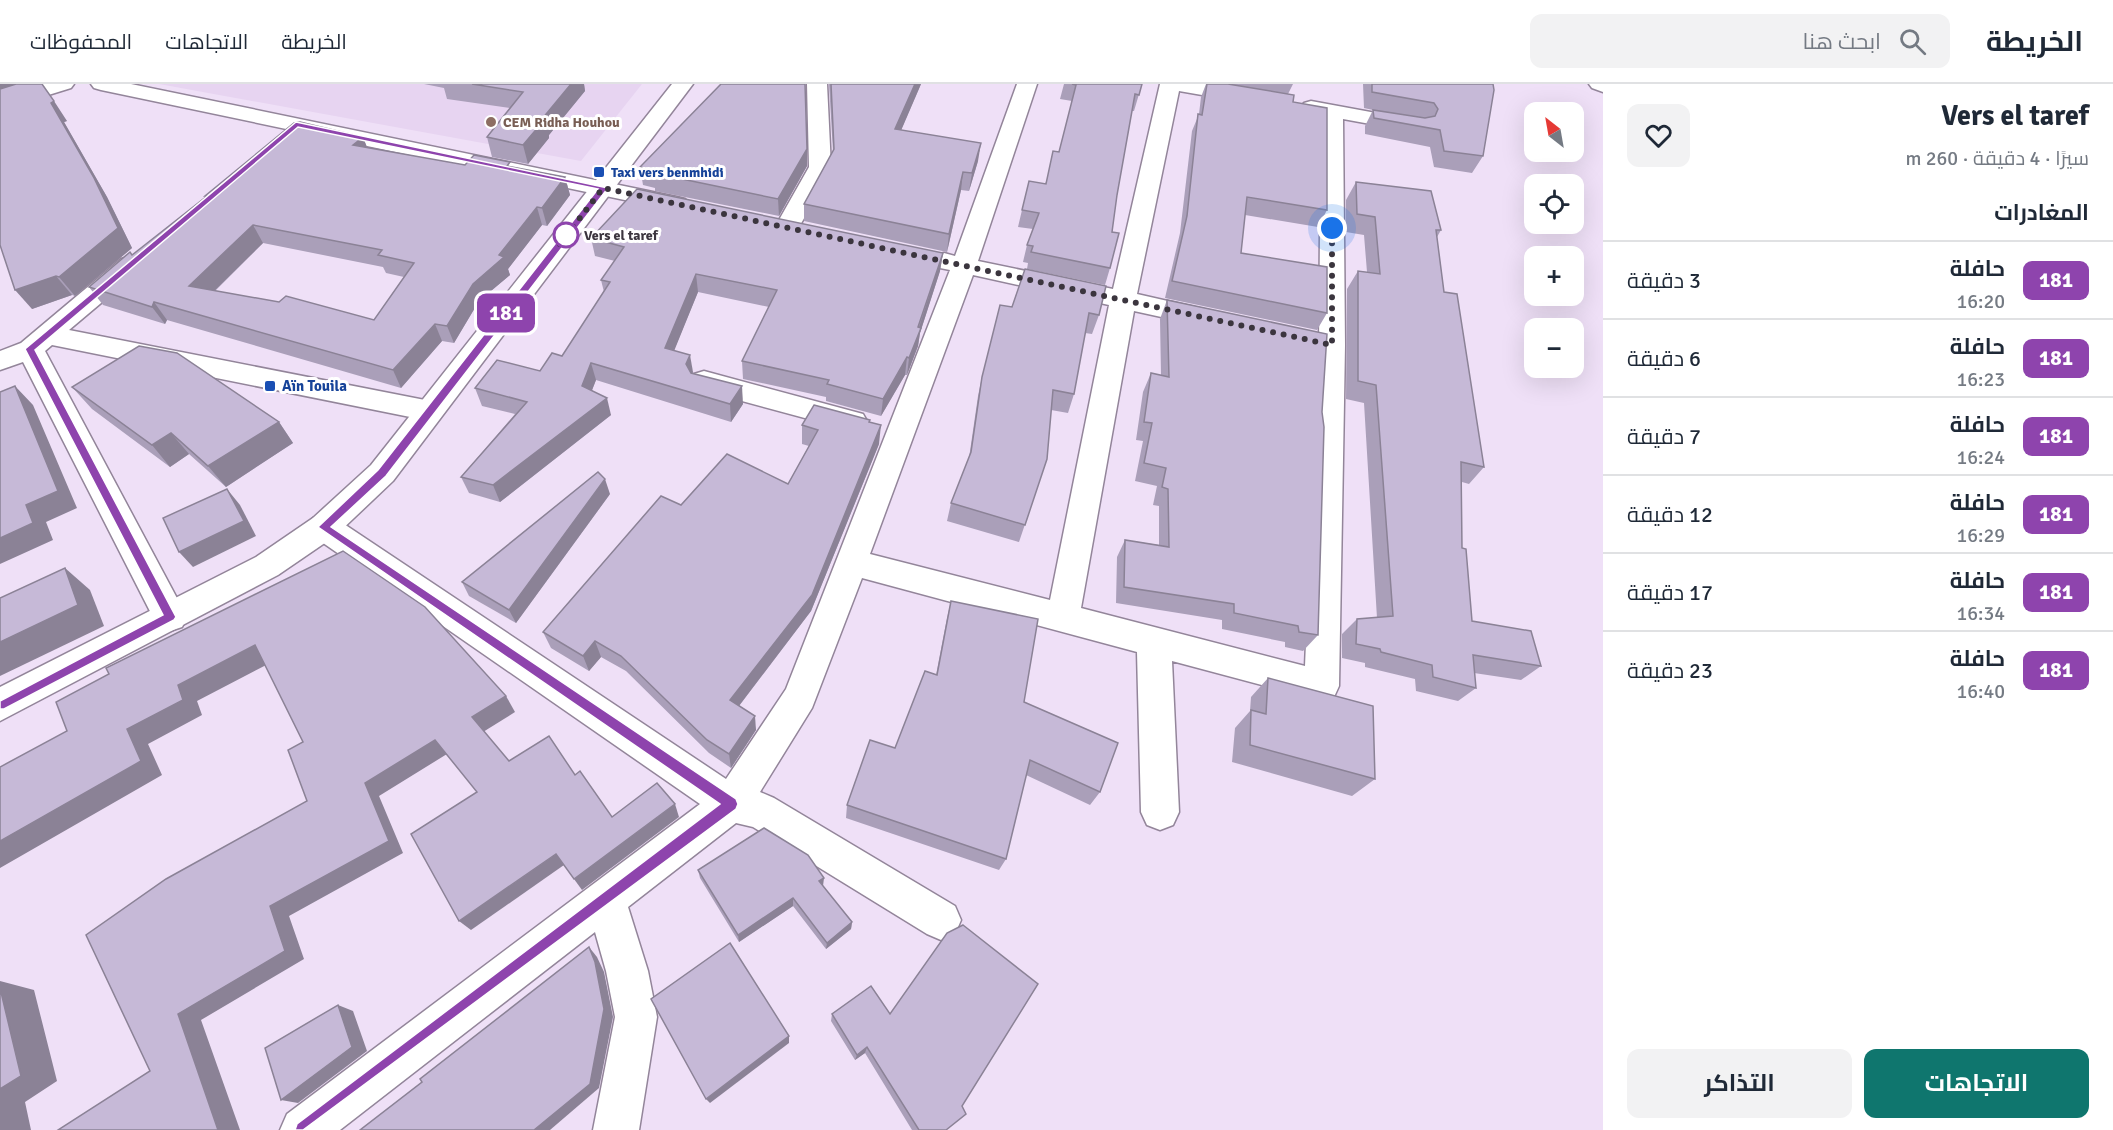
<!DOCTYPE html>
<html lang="ar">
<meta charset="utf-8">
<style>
body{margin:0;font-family:Signika,Cairo,sans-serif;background:#f2f2f3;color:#1f2937;direction:rtl;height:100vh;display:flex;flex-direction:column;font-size:22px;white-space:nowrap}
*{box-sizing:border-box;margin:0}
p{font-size:20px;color:#747a83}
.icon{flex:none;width:33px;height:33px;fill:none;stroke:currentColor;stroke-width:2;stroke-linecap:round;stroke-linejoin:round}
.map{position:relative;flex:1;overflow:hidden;direction:ltr}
.sheet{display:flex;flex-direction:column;background:#fff;width:510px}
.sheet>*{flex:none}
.badge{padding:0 12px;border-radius:9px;font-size:21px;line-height:39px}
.needle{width:39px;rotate:329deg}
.buttons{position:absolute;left:1524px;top:18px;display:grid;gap:12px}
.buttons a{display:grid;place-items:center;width:60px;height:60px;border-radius:12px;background:#fff;box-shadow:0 6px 24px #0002;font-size:30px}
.you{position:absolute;width:30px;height:30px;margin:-15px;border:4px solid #fff;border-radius:50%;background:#1a73e8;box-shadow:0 0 0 9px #1a73e833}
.map>.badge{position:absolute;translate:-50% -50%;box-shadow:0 0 0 3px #fff}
h2{padding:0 24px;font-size:22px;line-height:54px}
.round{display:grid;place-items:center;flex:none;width:63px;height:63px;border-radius:12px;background:#f2f2f3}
.head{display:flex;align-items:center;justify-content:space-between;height:102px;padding:0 24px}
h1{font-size:28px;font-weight:700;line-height:45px}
.action{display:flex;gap:12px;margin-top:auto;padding:12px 24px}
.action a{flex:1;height:69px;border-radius:12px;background:#0f766e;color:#fff;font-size:24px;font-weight:700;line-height:69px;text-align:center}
.action a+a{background:#f2f2f3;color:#1f2937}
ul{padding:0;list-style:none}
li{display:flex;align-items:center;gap:18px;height:78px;padding:0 24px;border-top:2px solid #e0e1e3}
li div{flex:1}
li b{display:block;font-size:22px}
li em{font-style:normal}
li .badge{min-width:66px;font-weight:700;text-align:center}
header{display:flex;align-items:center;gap:36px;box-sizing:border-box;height:84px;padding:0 30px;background:#fff;border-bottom:2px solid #e0e1e3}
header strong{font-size:28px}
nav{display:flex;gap:33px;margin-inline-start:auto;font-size:21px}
.search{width:420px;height:54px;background:#f2f2f3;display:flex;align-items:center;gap:15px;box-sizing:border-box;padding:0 21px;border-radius:12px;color:#747a83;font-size:22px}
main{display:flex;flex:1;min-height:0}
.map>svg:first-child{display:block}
.built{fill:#e7d4f1}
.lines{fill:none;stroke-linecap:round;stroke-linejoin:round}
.minor-casing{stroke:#93859a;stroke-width:3}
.primary-casing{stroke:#93859a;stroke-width:3}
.minor{fill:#fff;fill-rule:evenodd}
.primary{fill:#fff;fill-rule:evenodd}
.wall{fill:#aa9fb9;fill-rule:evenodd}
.shaded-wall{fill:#8b8296}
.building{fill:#c6b9d7;stroke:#8b8296;stroke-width:1.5;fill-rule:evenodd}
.line{fill:#8e44ad;stroke:#fff;stroke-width:1.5}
.walk{stroke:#3b353e;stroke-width:6;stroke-dasharray:0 10.8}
.education-dot{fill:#8d6e63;stroke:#fff;stroke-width:2}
.transit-dot{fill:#1a4fb4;stroke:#fff;stroke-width:2}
.stop-dot{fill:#fff;stroke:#8e44ad;stroke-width:3}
.labels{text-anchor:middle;stroke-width:6;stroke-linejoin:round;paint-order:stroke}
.far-education-label{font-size:14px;font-weight:bold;fill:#785e54;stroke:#fff;text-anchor:start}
.far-transit-label{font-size:14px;font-weight:bold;fill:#164399;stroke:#fff;text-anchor:start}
.far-stop-label{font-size:14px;font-weight:bold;fill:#3b353e;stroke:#fff;text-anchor:start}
.transit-label{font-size:15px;font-weight:bold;fill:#164399;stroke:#fff;text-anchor:start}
</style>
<header>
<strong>الخريطة</strong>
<div class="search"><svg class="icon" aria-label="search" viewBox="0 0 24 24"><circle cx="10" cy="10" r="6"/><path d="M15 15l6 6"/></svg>ابحث هنا</div>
<nav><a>الخريطة</a><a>الاتجاهات</a><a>المحفوظات</a></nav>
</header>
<main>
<section class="sheet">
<div class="head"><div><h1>Vers el taref</h1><p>سيرًا · 4 دقيقة · 260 m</p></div><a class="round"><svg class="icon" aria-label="heart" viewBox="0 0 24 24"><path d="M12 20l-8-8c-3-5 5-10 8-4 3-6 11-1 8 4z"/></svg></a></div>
<h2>المغادرات</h2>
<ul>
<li><span class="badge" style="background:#8e44ad;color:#fff">181</span><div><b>حافلة</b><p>16:20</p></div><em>3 دقيقة</em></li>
<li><span class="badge" style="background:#8e44ad;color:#fff">181</span><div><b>حافلة</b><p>16:23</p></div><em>6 دقيقة</em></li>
<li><span class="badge" style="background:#8e44ad;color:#fff">181</span><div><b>حافلة</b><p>16:24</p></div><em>7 دقيقة</em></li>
<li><span class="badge" style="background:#8e44ad;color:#fff">181</span><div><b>حافلة</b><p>16:29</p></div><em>12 دقيقة</em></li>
<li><span class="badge" style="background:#8e44ad;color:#fff">181</span><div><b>حافلة</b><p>16:34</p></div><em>17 دقيقة</em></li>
<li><span class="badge" style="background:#8e44ad;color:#fff">181</span><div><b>حافلة</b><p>16:40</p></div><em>23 دقيقة</em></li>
</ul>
<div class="action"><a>الاتجاهات</a><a>التذاكر</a></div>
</section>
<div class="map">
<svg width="1603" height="1046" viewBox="0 0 1603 1046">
<rect width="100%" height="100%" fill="#efe0f7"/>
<!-- built -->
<polygon class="built" points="159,0 642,0 581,77"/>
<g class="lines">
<!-- minor casing -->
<g class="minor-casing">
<g id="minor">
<polygon points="43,0 74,0 71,4 0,26 0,13"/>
<polygon points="91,0 131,0 677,113 685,115 689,120 685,125 677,127 101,6 94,4"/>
<polygon points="807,0 827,0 831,83 827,94 799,143 795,148 787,150 779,148 775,143 809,83"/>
<path d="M1017 0H1037L978 177 1113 205 1160 0H1209L1255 9 1258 13 1255 17 1248 19 1179 7 1137 210 1216 228 1220 234 1216 240 1207 243 1134 227 1081 524 1305 582 1319 261 1321 31 1304 27 1300 23 1304 19 1311 17 1414 36 1422 37 1425 42 1422 47 1414 48 1343 35 1345 261 1339 602 1334 613 1322 617 1172 577 1179 728 1173 741 1160 746 1147 741 1141 728 1137 568 862 494 812 624 760 708 774 714 955 822 961 836 955 850 941 856 927 850 753 743 736 739 628 823 648 887 657 933 639 1046H593L615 933 606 887 595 848 340 1046H280L287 1030 700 720 313 452 308 443 313 434 324 431 335 434 726 695 786 605 950 186 935 183 932 177 935 171 944 169 955 172ZM973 191 1109 221 1050 516 870 470Z"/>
<polygon points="1589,0 1603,0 1603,8 1592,4"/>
<polygon points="130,173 139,175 142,181 139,187 69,246 430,317 440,320 444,327 440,334 430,337 52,261 45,267 187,533 182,543 170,547 158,543 23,278 0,286 0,267 21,259 121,175"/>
<polygon points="704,287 863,330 867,337 863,344 853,347 694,304 690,297 694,290"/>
</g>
</g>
<!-- primary casing -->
<g class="primary-casing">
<polygon id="primary" points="672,0 693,0 393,397 335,452 278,491 0,637 0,603 256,473 313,434 371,381"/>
</g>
<!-- minor -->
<use href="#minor" class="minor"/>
<!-- primary -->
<use href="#primary" class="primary"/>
</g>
<!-- wall -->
<g class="wall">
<polygon points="0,0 67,37 64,38 107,113 132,164 75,212 72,211 32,225"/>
<polygon points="424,0 584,0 585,7 549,51 549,54 528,80 492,73 487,53 510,24 447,15 444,4"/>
<polygon points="829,0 921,0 901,46 978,77 969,107 961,106 947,168 804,137 804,120 833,68"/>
<polygon points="1064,0 1142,0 1134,27 1132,27 1117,111 1112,148 1110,184 1105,201 1027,185 1028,179 1023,178 1027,161 1033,145 1018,143 1022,126 1045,100 1059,68 1072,17 1060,15"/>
<polygon points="1206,0 1293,0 1288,10 1293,18 1327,126 1318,143 1245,131 1241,169 1327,229 1317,246 1165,214 1180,149 1192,47 1199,30 1201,13"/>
<polygon points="1363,0 1493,0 1483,72 1472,89 1434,83 1430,63 1365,50 1365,42 1373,26 1364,24"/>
<path d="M363 53 367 64 465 81 511 83 565 93 570 111 547 142 542 141 508 185 510 191 479 217 454 259 442 257 401 304 167 236 165 240 103 221 89 203 132 171 206 113 205 112ZM263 159 383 183 386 189 404 193 374 236 215 207Z"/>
<polygon points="807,65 807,82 779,132 655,107 655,104 643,101 640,83"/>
<polygon points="1356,98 1441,146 1437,153 1444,208 1484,383 1469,400 1462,398 1462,464 1472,537 1541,582 1521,596 1474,589 1476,604 1458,617 1416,607 1415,595 1365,583 1365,579 1342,574 1342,550 1357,535 1377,534 1364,319 1346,315 1347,205 1358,187 1367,188 1364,151 1346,148 1346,116"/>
<polygon points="591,154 943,169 940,187 920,249 918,262 907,291 905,291 881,332 826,317 826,313 743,295 742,277 769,223 698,208 674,266 693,289 743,320 731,338 596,296 592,306 611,331 500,418 469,409 461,393 515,330 482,322 475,304 540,287 562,272 604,208 601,196 615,177 595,172"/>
<polygon points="1025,185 1099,231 1092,250 1085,249 1074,310 1068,329 1051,326 1047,375 1019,458 947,437 951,419 969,374 978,312 982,293 1012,223"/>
<polygon points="1167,216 1322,328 1318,551 1303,567 1285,563 1285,558 1222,545 1222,536 1116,519 1117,473 1125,456 1159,461 1159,422 1153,421 1157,402 1135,397 1143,357 1136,356 1143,308 1151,289 1161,291 1160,235"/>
<polygon points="72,303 279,338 293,359 226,403 189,370 170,383 92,325"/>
<polygon points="870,338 879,360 811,527 739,622 756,646 731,684 709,669 626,587 601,573 589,587 551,564 543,548 681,421 788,400 809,362 802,360 802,341"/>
<polygon points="610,410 516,539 469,512 462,498"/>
<polygon points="951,517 1024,618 1100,708 1090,721 1026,691 1006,775 999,786 846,734 847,721 895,664 936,591 947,534"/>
<polygon points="1268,594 1375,695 1352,712 1232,678 1235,644 1250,627 1251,613"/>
<polygon points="698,786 823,802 852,838 851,845 826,865 793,822 739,858 700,794"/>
<polygon points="871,902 946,1046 912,1046 865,969 855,976 831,937 832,930"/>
</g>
<!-- shaded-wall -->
<g class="shaded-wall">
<polygon points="0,0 39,0 0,11"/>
<polygon points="571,0 584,0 585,7 549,51 549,54 528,80 523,61 542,35"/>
<polygon points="915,0 921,0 894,63 895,45"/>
<polygon points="54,17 67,37 64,38 107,113 132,164 75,212 59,193 51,19"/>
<polygon points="363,53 370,71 353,61"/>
<polygon points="981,59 978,77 969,107 972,89"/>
<polygon points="807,65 807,82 779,132 778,115"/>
<polygon points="963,88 961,106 947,168 949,150"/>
<polygon points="565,93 570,111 547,142 542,124"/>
<polygon points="537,123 542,141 508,185 510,191 479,217 454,259 447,242 473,200 499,171"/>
<polygon points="253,141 263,159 201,220 189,202"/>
<polygon points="943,169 940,187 920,249 918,262 907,291 909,274"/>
<polygon points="696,190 698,208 668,282 665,264"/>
<polygon points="56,192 72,211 32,225 15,206"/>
<polygon points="154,218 167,236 165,240 152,223"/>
<polygon points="435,240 442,257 401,304 393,286"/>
<polygon points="690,271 693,288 688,298 686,280"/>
<polygon points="907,273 905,291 881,332 883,315"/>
<polygon points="591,279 596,296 587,319 582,302"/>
<polygon points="15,302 33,321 77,424 46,438 53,456 0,480 0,454 26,421"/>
<polygon points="742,302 743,320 731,338 730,320"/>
<polygon points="607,314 611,331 500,418 493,401"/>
<polygon points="279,338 293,359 226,403 208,382"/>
<polygon points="881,341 879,360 811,527 732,631 730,616"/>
<polygon points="171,349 189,370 170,383 152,361"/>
<polygon points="605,395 610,410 516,539 509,526"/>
<polygon points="227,405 240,421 256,452 193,483 179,468"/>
<polygon points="65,484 90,506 104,542 0,592 0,558"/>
<polygon points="595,557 601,573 589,587 583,572"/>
<polygon points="255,561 272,578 197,617 202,631 148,660 162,691 0,784 0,757 127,645 178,601"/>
<polygon points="506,612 515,628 483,648 472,633"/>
<polygon points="755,632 756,646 731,684 729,670"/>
<polygon points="435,656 447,670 379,712 403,769 289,832 304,875 201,936 240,1046 218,1046 178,930 270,822 365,699"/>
<polygon points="675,720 679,733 582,806 574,795"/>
<polygon points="556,770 564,781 471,846 459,837"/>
<polygon points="824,794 823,802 819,797"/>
<polygon points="793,814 793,822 739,858 738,851"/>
<polygon points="852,838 851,845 826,865 827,859"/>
<polygon points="589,863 597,873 604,888 613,933 599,1004 550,1046 534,1046"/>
<polygon points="0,897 34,906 57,997 25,1018 31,1046 0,1046"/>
<polygon points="338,921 353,927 367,967 298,1019 281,1016"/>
<polygon points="789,952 789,959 710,1019 706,1015"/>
<polygon points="867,963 865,969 855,976 857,971"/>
</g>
<!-- building -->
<g class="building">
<polygon points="16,0 42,0 54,17 51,19 94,94 118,144 59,193 56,192 15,206 0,161 0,5"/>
<polygon points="472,0 571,0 542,35 545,35 523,61 487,53 523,8"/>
<polygon points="721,0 805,0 807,65 778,115 653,89 655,87 640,83"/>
<polygon points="831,0 915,0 895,45 981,59 972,89 963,88 949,150 804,120 834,65"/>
<polygon points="1072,0 1142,0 1139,11 1135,10 1117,111 1112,148 1119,149 1110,184 1031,168 1033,162 1027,161 1039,129 1022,126 1029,97 1046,100 1053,67 1059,68 1076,1"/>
<polygon points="1207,0 1228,0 1294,11 1293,18 1327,24 1327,126 1247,113 1241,169 1327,183 1327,229 1172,197 1187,132 1198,30 1202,31"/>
<polygon points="1372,0 1493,0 1494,6 1483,72 1444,67 1440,46 1374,34 1373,26 1425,34 1435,32 1438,25 1434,19 1372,8"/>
<path d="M300 38 363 53 353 61 465 81 474 71 510 78 507 82 565 93 542 124 537 123 499 171 504 173 473 200 447 242 435 240 393 286 154 218 152 223 89 203 130 168 132 171 207 112H205L294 39ZM253 141 382 166 378 171 414 179 374 236 286 212 279 218 189 202Z"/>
<polygon points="1356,98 1431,107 1441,146 1436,146 1444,208 1457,210 1484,383 1461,378 1462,464 1466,465 1472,537 1531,547 1541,582 1473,571 1476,604 1433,593 1432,581 1381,568 1380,565 1356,560 1357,535 1393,532 1376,301 1358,297 1358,187 1380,190 1375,133 1357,130"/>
<polygon points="637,105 943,169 918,243 921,244 909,274 907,273 883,315 827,300 829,296 742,277 777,206 696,190 665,264 690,271 686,280 691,289 742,302 730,320 591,279 582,302 607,314 493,401 461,393 527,318 475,304 497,276 540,287 552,269 562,272 610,198 601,196 624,163 591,154"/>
<polygon points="1025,185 1106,202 1099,231 1089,229 1074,310 1053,306 1047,375 1025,441 951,419 971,368 982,293 1000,221 1012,223"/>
<polygon points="1167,216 1327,250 1322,328 1324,343 1318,551 1299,548 1298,542 1234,529 1234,520 1124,503 1125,456 1169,463 1168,405 1162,403 1166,384 1144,379 1152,339 1144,338 1151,289 1169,293"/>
<polygon points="139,262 177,269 279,338 208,382 171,349 152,361 72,303"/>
<polygon points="15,302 58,407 26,421 33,439 0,454 0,308"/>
<polygon points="814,321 870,336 869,338 881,341 812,511 730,616 755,632 729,670 707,656 621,572 595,557 583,572 543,548 661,412 681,421 727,370 788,400 818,346 802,341"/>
<polygon points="598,388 605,395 509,526 462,498"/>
<polygon points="227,405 244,437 179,468 163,434"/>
<polygon points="343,467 425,523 506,612 472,633 509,677 549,652 575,691 580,687 612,733 657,699 675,720 574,795 556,770 459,837 411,750 477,708 435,656 365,699 389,757 270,822 285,867 178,930 218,1046 58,1046 150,987 86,851 166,795 307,717 288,666 303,658 255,561 178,601 183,616 127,645 141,677 0,757 0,683 67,647 56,618 109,590 106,584"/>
<polygon points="65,484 78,521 0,558 0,514"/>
<polygon points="951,517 1038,535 1024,618 1118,659 1100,708 1030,676 1006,775 847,721 870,656 895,664 925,587 937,591"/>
<polygon points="1268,594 1373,622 1375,695 1250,661 1251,626 1266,630"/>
<polygon points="764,744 808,771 824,794 819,797 852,838 827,859 793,814 738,851 698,786"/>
<polygon points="963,841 1038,900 962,1022 966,1030 946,1046 919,1046 867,963 857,971 832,930 871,902 890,930 947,849"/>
<polygon points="730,859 789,952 706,1015 651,915"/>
<polygon points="589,863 595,878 604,925 590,1000 534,1046 360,1046 422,998 420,995"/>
<polygon points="0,904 21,992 0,1005"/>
<polygon points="338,921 352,963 281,1016 265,964"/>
</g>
<!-- line -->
<polygon class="line" points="296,38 608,104 386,392 331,443 736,715 738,720 736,725 303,1046 295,1046 297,1040 720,720 318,443 378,386 598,105 298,43 35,266 176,533 174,536 4,625 0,625 0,617 163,531 25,265"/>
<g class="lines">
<!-- walk -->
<polyline class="walk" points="566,151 560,160 603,104 1332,261 1332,144"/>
</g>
<!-- markers -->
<circle class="education-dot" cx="491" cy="38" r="6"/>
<g class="transit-dot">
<rect x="593" y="82" width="12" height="12" rx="3"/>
<rect x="264" y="296" width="12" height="12" rx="3"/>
</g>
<circle class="stop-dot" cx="566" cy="151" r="12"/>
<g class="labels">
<!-- far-education labels -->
<g class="far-education-label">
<text x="503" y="43">CEM Ridha Houhou</text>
</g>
<!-- far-transit labels -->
<g class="far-transit-label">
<text x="611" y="93">Taxi vers benmhidi</text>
</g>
<!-- far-stop labels -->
<g class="far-stop-label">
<text x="584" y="156">Vers el taref</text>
</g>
<!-- transit labels -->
<g class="transit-label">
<text x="282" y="307">Aïn Touila</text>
</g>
</g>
</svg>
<div class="buttons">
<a><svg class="needle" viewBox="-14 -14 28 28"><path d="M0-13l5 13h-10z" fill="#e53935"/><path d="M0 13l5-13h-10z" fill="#747a83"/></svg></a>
<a><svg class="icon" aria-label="locate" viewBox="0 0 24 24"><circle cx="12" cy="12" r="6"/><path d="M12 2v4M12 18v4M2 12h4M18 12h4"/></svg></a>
<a>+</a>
<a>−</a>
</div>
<div class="you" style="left:1332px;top:144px"></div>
<b class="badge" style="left:506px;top:229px;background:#8e44ad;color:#fff">181</b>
</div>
</main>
